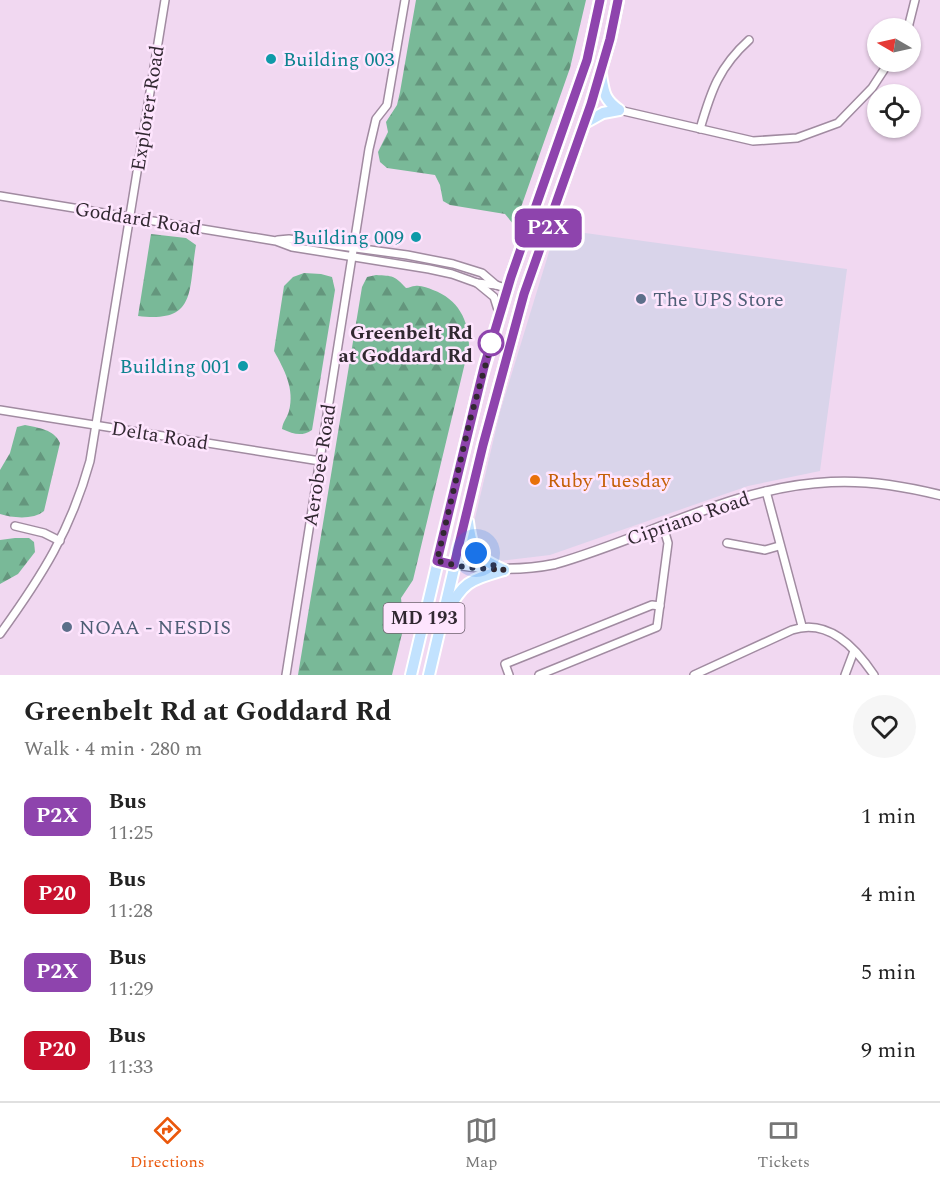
<!DOCTYPE html>
<meta charset="utf-8">
<style>
body{margin:0;font-family:Spectral,serif;background:#f6f6f6;color:#222;height:100vh;display:flex;flex-direction:column;font-size:22px;white-space:nowrap}
*{box-sizing:border-box;margin:0}
p{font-size:20px;color:#767676}
.icon{flex:none;width:33px;height:33px;fill:none;stroke:currentColor;stroke-width:2;stroke-linecap:round;stroke-linejoin:round}
.map{position:relative;height:675px;overflow:hidden}
.drawer{display:flex;flex-direction:column;background:#fff;flex:1}
.drawer>*{flex:none}
.badge{padding:0 12px;border-radius:9px;font-size:21px;line-height:39px}
.needle{width:39px;rotate:279deg}
.buttons{position:absolute;left:867px;top:18px;display:grid;gap:12px}
.buttons a{display:grid;place-items:center;width:54px;height:54px;border-radius:50%;background:#fff;box-shadow:0 2px 4px #0004;font-size:30px}
.you{position:absolute;width:30px;height:30px;margin:-15px;border:4px solid #fff;border-radius:50%;background:#1a73e8;box-shadow:0 0 0 9px #1a73e833}
.map>.badge{position:absolute;translate:-50% -50%;box-shadow:0 0 0 3px #fff}
.round{display:grid;place-items:center;flex:none;width:63px;height:63px;border-radius:32px;background:#f6f6f6}
.head{display:flex;align-items:center;justify-content:space-between;height:102px;padding:0 24px}
h1{font-size:28px;font-weight:700;line-height:45px}
ul{padding:0;list-style:none}
li{display:flex;align-items:center;gap:18px;height:78px;padding:0 24px}
li div{flex:1}
li b{display:block;font-size:22px}
li em{font-style:normal}
li .badge{min-width:66px;font-weight:700;text-align:center}
.dock{display:flex;justify-content:space-around;align-items:center;height:84px;border-top:2px solid #e0e0e0;background:#fff;font-size:16px;color:#767676}
.dock a{display:grid;justify-items:center;gap:3px}
.dock .active{color:#ea580c}
.map>svg:first-child{display:block}
.commercial{fill:#d9d4ea}
.forest{fill:url(#forest-firs)}
.lines{fill:none;stroke-linecap:round;stroke-linejoin:round}
.minor-casing{stroke:#a18ba1;stroke-width:10}
.tertiary-casing{stroke:#a18ba1;stroke-width:11}
.primary-casing{stroke:#fff;stroke-width:14}
.minor{stroke:#fff;stroke-width:7}
.tertiary{stroke:#fff;stroke-width:8}
.primary{stroke:#c2e2fe;stroke-width:10}
.line-casing{stroke:#fff;stroke-width:14}
.line{stroke:#8e44ad;stroke-width:9}
.walk{stroke:#312831;stroke-width:6;stroke-dasharray:0 10.8}
.culture-dot{fill:#0f9aa8;stroke:#fee5fe;stroke-width:2}
.service-dot{fill:#5c6f8a;stroke:#fee5fe;stroke-width:2}
.stop-dot{fill:#fff;stroke:#8e44ad;stroke-width:3}
.food-dot{fill:#e8710a;stroke:#fee5fe;stroke-width:2}
.labels{text-anchor:middle;stroke-width:5;stroke-linejoin:round;paint-order:stroke}
.shield{fill:#fee5fe;stroke:#6e616e;stroke-width:1.5}
.shield-label{font-size:18px;font-weight:bold;fill:#312831}
.culture-label{font-size:20px;fill:#0d838f;stroke:#fee5fe;text-anchor:end}
.street-label{font-size:20px;fill:#312831;stroke:#fee5fe}
.service-label{font-size:20px;fill:#4e5e75;stroke:#fee5fe;text-anchor:start}
.stop-label{font-size:20px;font-weight:bold;fill:#312831;stroke:#fee5fe;text-anchor:end}
.food-label{font-size:20px;fill:#c56008;stroke:#fee5fe;text-anchor:start}
</style>
<div class="map">
<svg width="940" height="675" viewBox="0 0 940 675">
<defs>
<pattern id="forest-firs" width="22" height="20" patternUnits="userSpaceOnUse" patternTransform="scale(1.5)"><rect width="22" height="20" fill="#79b998"/><path d="M5 1l3.5 6h-7zM16 11l3.5 6h-7z" fill="#64967d"/></pattern>
</defs>
<rect width="100%" height="100%" fill="#f1d8f1"/>
<!-- commercial -->
<polygon class="commercial" points="556,229 847,269 820,471 748,486 550,555 500,561 490,559 480,550 472,531 500,412"/>
<!-- forest -->
<g class="forest">
<polygon points="416,0 586,0 570,68 519,213 518,225 514,225 505,214 450,205 443,201 440,185 435,175 387,168 380,162 378,152 388,132 386,122 397,105 400,92"/>
<path d="M151 234 186 238 196 245C188 292 197 323 138 316Z"/>
<path d="M304 273 321 274 332 277 335 290 312 430C301 437 294 434 282 429 283 421 287 418 289 411 295 389 284 369 274 351L284 286 293 277Z"/>
<path d="M376 275C393 276 394 275 406 288 409 288 412 286 415 286 421 285 428 288 433 290 458 299 469 320 469 346L413 580 401 598 402 608 406 617 392 675H298L362 287 367 277Z"/>
<path d="M25 425C38 428 54 429 60 443L44 511C34 520 12 518 0 514V470L10 453 17 427Z"/>
<polygon points="15,538 29,538 34,542 35,552 18,574 0,584 0,540"/>
</g>
<g class="lines">
<!-- minor casing -->
<g class="minor-casing">
<g id="minor">
<polyline points="908,28 915,0"/>
<polyline points="619,110 753,141 797,138 838,123 872,88 889,62"/>
<path d="M700 129C711 91 719 67 749 40"/>
<polyline points="0,196 276,241 292,247 429,269 452,274 477,283 496,285 508,289"/>
<polyline points="278,240 289,239 407,255 453,264 482,273 496,285"/>
<polyline points="477,283 494,297 499,313"/>
<polyline points="0,410 320,461"/>
<polyline points="766,491 802,626"/>
<polyline points="15,526 44,533 60,541"/>
<polyline points="727,543 765,550 779,546"/>
<path d="M0 634C42 576 71 530 90 461L165 0"/>
<polyline points="286,675 369,149 376,119 387,105 405,0"/>
<polyline points="509,675 505,664 652,605 660,606"/>
<polyline points="539,675 657,627 668,543 663,526"/>
<path d="M694 675 792 630C828 618 855 647 874 675"/>
<polyline points="845,675 854,651"/>
</g>
</g>
<!-- tertiary casing -->
<g class="tertiary-casing">
<path id="tertiary" d="M437 561C477 570 515 572 555 564 647 538 734 486 831 482 868 480 904 486 940 495"/>
</g>
<!-- primary casing -->
<g class="primary-casing">
<g id="primary">
<path d="M601 75C604 93 604 99 619 110"/>
<polyline points="585,123 603,113 619,110"/>
<path d="M468 522C472 553 475 557 504 570"/>
<path d="M447 613C463 581 471 580 504 570"/>
<polyline points="411,675 481,379 511,277 587,60 600,0"/>
<polyline points="429,675 483,445 524,294 588,113 610,39 618,0"/>
</g>
</g>
<!-- minor -->
<use href="#minor" class="minor"/>
<!-- tertiary -->
<use href="#tertiary" class="tertiary"/>
<!-- primary -->
<use href="#primary" class="primary"/>
</g>
<g class="lines">
<!-- line casing -->
<g class="line-casing">
<polyline id="line" points="600,0 587,60 511,277 484,367 437,561 454,565 483,445 524,294 591,104 610,39 618,0"/>
</g>
<!-- line -->
<use href="#line" class="line"/>
<!-- walk -->
<polyline class="walk" points="476,553 486,562 504,570 464,567 437,561 470,420 494,335 491,343"/>
</g>
<!-- markers -->
<g class="culture-dot">
<circle cx="271" cy="59" r="6"/>
<circle cx="416" cy="237" r="6"/>
<circle cx="243" cy="366" r="6"/>
</g>
<g class="service-dot">
<circle cx="641" cy="299" r="6"/>
<circle cx="67" cy="627" r="6"/>
</g>
<circle class="stop-dot" cx="491" cy="343" r="12"/>
<circle class="food-dot" cx="535" cy="480" r="6"/>
<g class="labels">
<!-- shield labels -->
<rect class="shield" x="383.5" y="603" width="81" height="30" rx="4.5"/>
<g class="shield-label">
<text x="424" y="624">MD 193</text>
</g>
<!-- culture labels -->
<g class="culture-label">
<text x="283" y="66" text-anchor="start">Building 003</text>
<text x="404" y="244">Building 009</text>
<text x="231" y="373">Building 001</text>
</g>
<!-- street labels -->
<g class="street-label">
<text transform="translate(147 108) rotate(-81)" y="7">Explorer Road</text>
<text transform="translate(138 218) rotate(9)" y="7">Goddard Road</text>
<text transform="translate(160 435) rotate(9)" y="7">Delta Road</text>
<text transform="translate(319 465) rotate(-81)" y="7">Aerobee Road</text>
<text transform="translate(688 518) rotate(-19)" y="7">Cipriano Road</text>
</g>
<!-- service labels -->
<g class="service-label">
<text x="653" y="306">The UPS Store</text>
<text x="79" y="634">NOAA - NESDIS</text>
</g>
<!-- stop labels -->
<g class="stop-label">
<text x="473" y="339">Greenbelt Rd<tspan x="473" dy="23">at Goddard Rd</tspan></text>
</g>
<!-- food labels -->
<g class="food-label">
<text x="547" y="487">Ruby Tuesday</text>
</g>
</g>
</svg>
<div class="buttons">
<a><svg class="needle" viewBox="-14 -14 28 28"><path d="M0-13l5 13h-10z" fill="#e53935"/><path d="M0 13l5-13h-10z" fill="#767676"/></svg></a>
<a><svg class="icon" aria-label="locate" viewBox="0 0 24 24"><circle cx="12" cy="12" r="6"/><path d="M12 2v4M12 18v4M2 12h4M18 12h4"/></svg></a>
</div>
<div class="you" style="left:476px;top:553px"></div>
<b class="badge" style="left:548px;top:228px;background:#8e44ad;color:#fff">P2X</b>
</div>
<section class="drawer">
<div class="head"><div><h1>Greenbelt Rd at Goddard Rd</h1><p>Walk · 4 min · 280 m</p></div><a class="round"><svg class="icon" aria-label="heart" viewBox="0 0 24 24"><path d="M12 20l-8-8c-3-5 5-10 8-4 3-6 11-1 8 4z"/></svg></a></div>
<ul>
<li><span class="badge" style="background:#8e44ad;color:#fff">P2X</span><div><b>Bus</b><p>11:25</p></div><em>1 min</em></li>
<li><span class="badge" style="background:#c8102e;color:#fff">P20</span><div><b>Bus</b><p>11:28</p></div><em>4 min</em></li>
<li><span class="badge" style="background:#8e44ad;color:#fff">P2X</span><div><b>Bus</b><p>11:29</p></div><em>5 min</em></li>
<li><span class="badge" style="background:#c8102e;color:#fff">P20</span><div><b>Bus</b><p>11:33</p></div><em>9 min</em></li>
</ul>
</section>
<nav class="dock">
<a class="active"><svg class="icon" aria-label="directions" viewBox="0 0 24 24"><path d="M12 3l9 9-9 9-9-9zM9 14v-3h6M13 9l2 2-2 2"/></svg>Directions</a>
<a><svg class="icon" aria-label="map" viewBox="0 0 24 24"><path d="M3 6l6-2 6 2 6-2v14l-6 2-6-2-6 2zM9 4v14M15 6v14"/></svg>Map</a>
<a><svg class="icon" aria-label="tickets" viewBox="0 0 24 24"><path d="M3 7h18v10H3zM15 7v10"/></svg>Tickets</a>
</nav>
